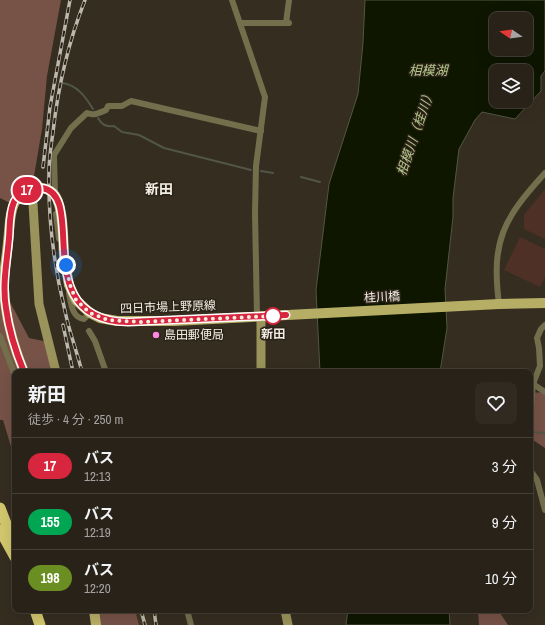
<!DOCTYPE html>
<html lang="ja">
<meta charset="utf-8">
<style>
body{margin:0;font-family:"Archivo Narrow","Noto Sans JP",sans-serif;background:#302a21;color:#f1f3f6;height:100vh;display:flex;flex-direction:column;font-size:15px;white-space:nowrap}
*{box-sizing:border-box;margin:0}
p{font-size:13px;color:#a5a4a2}
.icon{flex:none;width:22px;height:22px;fill:none;stroke:currentColor;stroke-width:2;stroke-linecap:round;stroke-linejoin:round}
.map{position:relative;flex:1;overflow:hidden}
.drawer{position:absolute;left:12px;top:369px;width:521px;height:244px;display:flex;flex-direction:column;background:#282218;border-radius:8px;box-shadow:0 4px 16px #0002,0 0 0 1px #443f37}
.drawer>*{flex:none}
.badge{padding:0 8px;border-radius:13px;font-size:14px;line-height:26px}
.needle{width:26px;rotate:283deg}
.fabs{position:absolute;left:489px;top:12px;display:grid;gap:8px}
.fabs a{display:grid;place-items:center;width:44px;height:44px;border-radius:8px;background:#282218;box-shadow:0 4px 16px #0002,0 0 0 1px #443f37;font-size:20px}
.you{position:absolute;width:20px;height:20px;margin:-10px;border:3px solid #fff;border-radius:50%;background:#1a73e8;box-shadow:0 0 0 6px #1a73e833}
.map>.badge{position:absolute;translate:-50% -50%;box-shadow:0 0 0 2px #fff}
.round{display:grid;place-items:center;flex:none;width:42px;height:42px;border-radius:8px;background:#302a21}
.head{display:flex;align-items:center;justify-content:space-between;height:68px;padding:0 16px}
h1{font-size:19px;font-weight:700;line-height:30px}
ul{padding:0;list-style:none}
li{display:flex;align-items:center;gap:12px;height:56px;padding:0 16px;border-top:1px solid #443f37}
li div{flex:1}
li b{display:block;font-size:15px}
li em{font-style:normal}
li .badge{min-width:44px;font-weight:700;text-align:center}
.map>svg:first-child{display:block}
.built{fill:#413623}
.green{fill:#4e3026}
.forest{fill:#765247}
.water{fill:#0e1600;stroke:#525644;fill-rule:evenodd}
.lines{fill:none;stroke-linecap:round;stroke-linejoin:round}
.stream{stroke:#525644;stroke-width:2}
.street{stroke:#736f4d;stroke-width:6}
.secondary{stroke:#9a935b;stroke-width:9}
.primary{stroke:#b7ae66;stroke-width:10}
.highway{stroke:#d3c76e;stroke-width:11}
.rail-casing{stroke:#bdb8ad;stroke-width:3.5}
.rail{stroke:#2b2317;stroke-width:2;stroke-dasharray:6;stroke-linecap:butt}
.primary-bridge{stroke:#b7ae66;stroke-width:10}
.line-casing{stroke:#fff;stroke-width:9}
.line{stroke:#d7263d;stroke-width:6}
.walk{stroke:#f2ede4;stroke-width:4;stroke-dasharray:0 7.2}
.stop-dot{fill:#fff;stroke:#d7263d;stroke-width:2}
.poi-dot{fill:#fc86e3;stroke:#2b2317;stroke-width:1.5}
.labels{text-anchor:middle;stroke-width:3;stroke-linejoin:round;paint-order:stroke}
.street-label{font-size:12px;fill:#f2ede4;stroke:#2b2317}
.stop-label{font-size:12px;font-weight:bold;fill:#f2ede4;stroke:#2b2317}
.poi-label{font-size:12px;fill:#f2ede4;stroke:#2b2317;text-anchor:start}
.water-label{font-size:13px;font-style:italic;fill:#b4c88d;stroke:#2b2317}
.quarter-label{font-size:14px;font-weight:bold;fill:#f2ede4;stroke:#2b2317}
</style>
<div class="map">
<svg width="545" height="625" viewBox="0 0 545 625">
<rect width="100%" height="100%" fill="#352d20"/>
<!-- built -->
<polygon class="built" points="135,610 151,610 153,625 139,625"/>
<!-- green -->
<g class="green">
<polygon points="545,189 545,239 524,229 524,215"/>
<polygon points="520,237 545,249 545,277 540,287 504,270"/>
</g>
<!-- forest -->
<g class="forest">
<path d="M0 0H61L47 76 42 129 33 182C22 187 16 192 10 203L0 198Z"/>
<polygon points="0,296 9,300 29,338 48,342 56,372 15,372 15,460 3,420 0,420"/>
<polygon points="545,392 545,448 530,438 530,393"/>
<polygon points="94,610 135,610 139,625 96,625"/>
<polygon points="478,610 498,610 508,625 479,625"/>
</g>
<!-- water -->
<g class="water">
<path d="M365 0H545V71L541 76V91L515 119 482 112 475 120 459 149 453 198V217L445 289 447 328 440 372H320L316 290 329 184 358 94 363 43ZM496 19H526V49H496ZM496 71H526V101H496Z"/>
<polygon points="348,610 449,610 450,625 346,625"/>
</g>
<g class="lines">
<!-- stream -->
<g class="stream">
<path d="M62 83C77 85 85 96 93 109"/>
<path d="M98 118C102 125 106 127 114 126L122 132 139 135 164 148 251 170"/>
<polyline points="261,171 273,173"/>
<polyline points="301,177 320,182"/>
<polyline points="439,371 457,372"/>
<polyline points="530,432 545,433"/>
</g>
<!-- street -->
<g class="street">
<polyline points="232,0 265,97 256,166 255,213 257,316"/>
<polyline points="240,23 289,23"/>
<polyline points="286,23 289,0"/>
<path d="M55 195 54 155 71 128 87 113C94 116 99 113 106 110L108 106H122L131 101 261 131"/>
<polyline points="56,214 59,239"/>
<path d="M69 293C71 303 72 318 84 319L90 313"/>
<path d="M499 304C491 241 503 219 545 173"/>
<polyline points="89,331 95,341 106,372"/>
<polyline points="0,336 15,376"/>
<polyline points="533,384 545,392"/>
<polyline points="530,418 533,384 540,366 539,348 537,338 541,329 545,325"/>
<polyline points="530,470 537,480 545,510"/>
<polyline points="187,610 191,625"/>
</g>
<!-- secondary -->
<g class="secondary">
<polyline points="26,190 33,204 39,304 56,372"/>
<polyline points="261,316 261,372"/>
<polyline points="285,610 288,625"/>
</g>
<!-- primary -->
<g class="primary">
<polyline points="64,256 69,285 76,300 90,313 100,318 117,321 174,321 499,304 545,303"/>
<path d="M24 372C13 345 5 318 4 288 3 273 7 257 8 242 11 218 7 195 36 187"/>
<polyline points="94,610 96,625"/>
</g>
<!-- highway -->
<g class="highway">
<polyline points="0,508 15,547"/>
<polyline points="0,530 15,557"/>
<polyline points="35,610 40,625"/>
</g>
<!-- rail casing -->
<g class="rail-casing">
<g id="rail">
<polyline points="43,167 50,107 70,0"/>
<polyline points="63,325 73,372"/>
<path d="M82 372C77 352 69 331 65 311 54 266 48 218 49 172 49 159 51 145 53 132 58 87 68 43 85 0"/>
<polyline points="141,610 145,625"/>
<polyline points="154,610 156,625"/>
</g>
</g>
<!-- rail -->
<use href="#rail" class="rail"/>
<!-- primary-bridge -->
<path class="primary-bridge" d="M36 187C42 188 48 188 53 193 64 203 63 241 64 256"/>
</g>
<g class="lines">
<!-- line casing -->
<g class="line-casing">
<path id="line" d="M24 372C15 350 9 331 6 308 2 285 7 261 9 238 10 227 9 213 14 202 19 192 30 186 42 188 89 195 26 320 128 322L286 315"/>
</g>
<!-- line -->
<use href="#line" class="line"/>
<!-- walk -->
<polyline class="walk" points="66,265 70,285 76,300 90,313 108,320 140,322 273,316"/>
</g>
<!-- markers -->
<circle class="stop-dot" cx="273" cy="316" r="8"/>
<circle class="poi-dot" cx="156" cy="335" r="4"/>
<g class="labels">
<!-- street labels -->
<g class="street-label">
<text transform="translate(382 297) rotate(-3)" y="4">桂川橋</text>
<text transform="translate(168 307) rotate(-2)" y="4">四日市場上野原線</text>
</g>
<!-- stop labels -->
<g class="stop-label">
<text x="273" y="338">新田</text>
</g>
<!-- poi labels -->
<g class="poi-label">
<text x="164" y="339">島田郵便局</text>
</g>
<!-- water labels -->
<g class="water-label">
<text x="428" y="75">相模湖</text>
<text transform="translate(415 132) rotate(-71)" y="5">相模川（桂川）</text>
</g>
<!-- quarter labels -->
<g class="quarter-label">
<text x="159" y="194">新田</text>
</g>
</g>
</svg>
<div class="fabs">
<a><svg class="needle" viewBox="-14 -14 28 28"><path d="M0-13l5 13h-10z" fill="#e53935"/><path d="M0 13l5-13h-10z" fill="#a5a4a2"/></svg></a>
<a><svg class="icon" aria-label="layers" viewBox="0 0 24 24"><path d="M12 4l9 5-9 5-9-5zM3 14l9 5 9-5"/></svg></a>
</div>
<div class="you" style="left:66px;top:265px"></div>
<b class="badge" style="left:27px;top:190px;background:#d7263d;color:#fff">17</b>
<section class="drawer">
<div class="head"><div><h1>新田</h1><p>徒歩 · 4 分 · 250 m</p></div><a class="round"><svg class="icon" aria-label="heart" viewBox="0 0 24 24"><path d="M12 20l-8-8c-3-5 5-10 8-4 3-6 11-1 8 4z"/></svg></a></div>
<ul>
<li><span class="badge" style="background:#d7263d;color:#fff">17</span><div><b>バス</b><p>12:13</p></div><em>3 分</em></li>
<li><span class="badge" style="background:#00a651;color:#fff">155</span><div><b>バス</b><p>12:19</p></div><em>9 分</em></li>
<li><span class="badge" style="background:#6b8e23;color:#fff">198</span><div><b>バス</b><p>12:20</p></div><em>10 分</em></li>
</ul>
</section>
</div>
